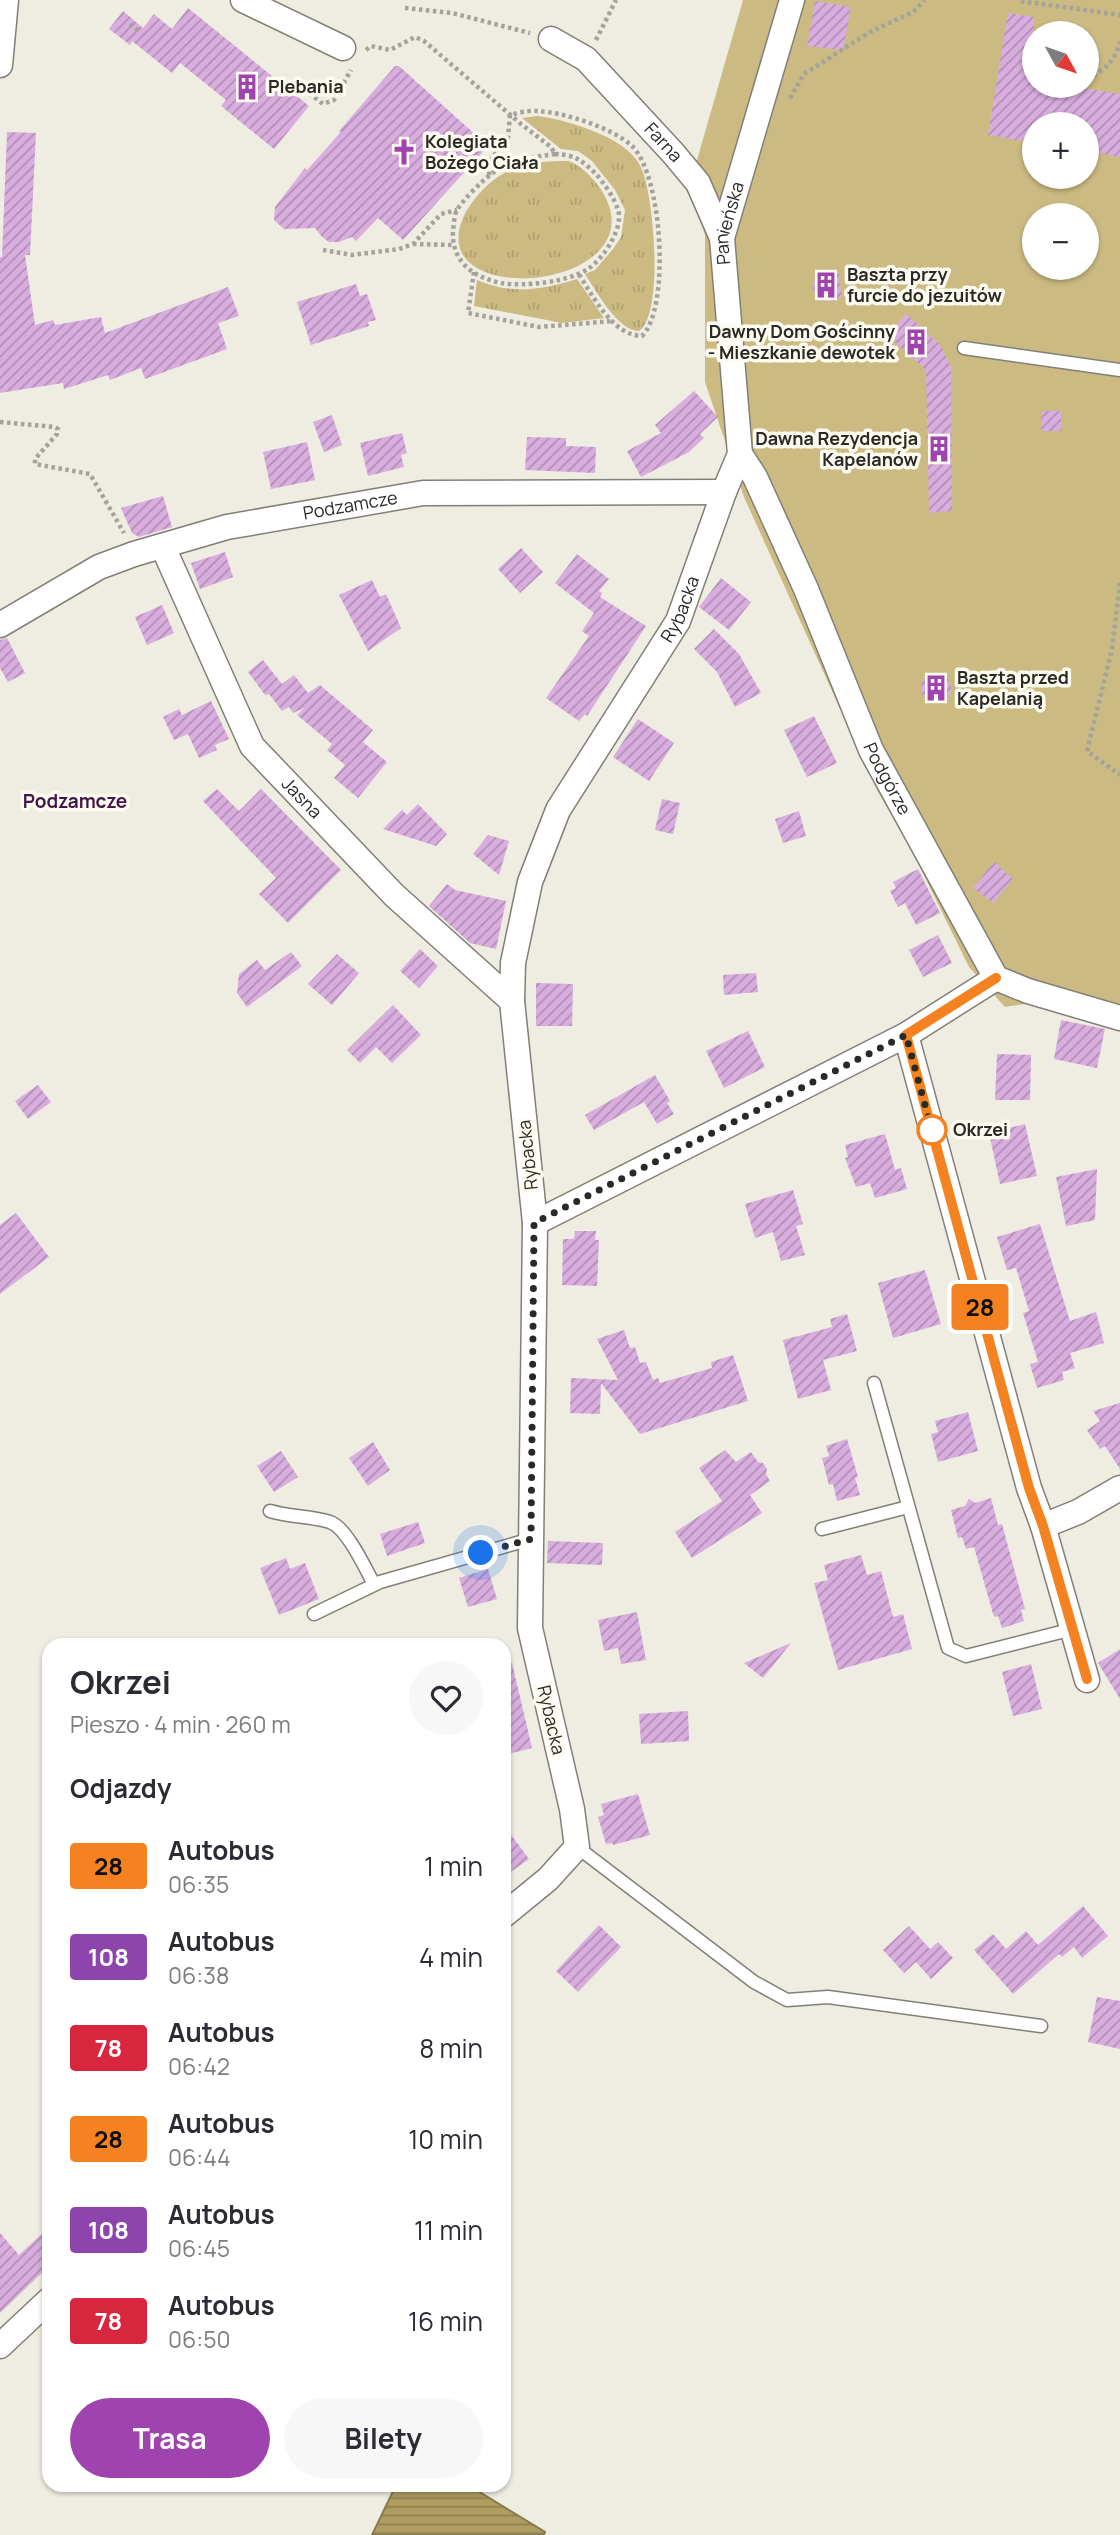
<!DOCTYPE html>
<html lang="pl">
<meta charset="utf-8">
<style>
body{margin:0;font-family:Manrope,sans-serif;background:#f7f7f7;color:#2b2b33;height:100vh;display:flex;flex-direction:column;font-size:26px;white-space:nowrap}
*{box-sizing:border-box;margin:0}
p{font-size:23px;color:#7c7c81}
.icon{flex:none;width:38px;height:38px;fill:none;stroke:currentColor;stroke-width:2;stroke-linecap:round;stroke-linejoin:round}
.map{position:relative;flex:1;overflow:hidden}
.panel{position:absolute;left:42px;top:1638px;width:469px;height:854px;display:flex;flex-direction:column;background:#fff;border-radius:21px;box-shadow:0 2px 5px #0004}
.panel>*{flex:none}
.badge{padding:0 14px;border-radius:5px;font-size:24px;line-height:46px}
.needle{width:46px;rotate:130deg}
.tools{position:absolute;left:1022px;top:21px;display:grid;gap:14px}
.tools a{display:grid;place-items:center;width:77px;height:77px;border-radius:50%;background:#fff;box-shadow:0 2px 5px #0004;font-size:35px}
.you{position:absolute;width:35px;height:35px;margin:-18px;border:5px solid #fff;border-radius:50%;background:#1a73e8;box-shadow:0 0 0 10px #1a73e833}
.map>.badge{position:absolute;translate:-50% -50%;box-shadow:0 0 0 4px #fff}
h2{padding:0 28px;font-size:26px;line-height:63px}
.round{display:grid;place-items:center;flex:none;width:74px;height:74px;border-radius:37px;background:#f7f7f7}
.overview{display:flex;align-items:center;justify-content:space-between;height:119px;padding:0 28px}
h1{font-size:33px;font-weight:700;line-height:52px}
.cta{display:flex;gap:14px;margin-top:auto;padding:14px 28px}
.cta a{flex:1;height:80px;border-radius:42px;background:#9f43ae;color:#fff;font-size:28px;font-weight:700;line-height:80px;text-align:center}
.cta a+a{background:#f7f7f7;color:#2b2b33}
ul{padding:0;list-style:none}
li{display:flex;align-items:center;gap:21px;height:91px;padding:0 28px}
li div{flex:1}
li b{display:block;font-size:26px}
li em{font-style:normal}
li .badge{min-width:77px;font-weight:700;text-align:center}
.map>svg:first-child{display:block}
.grass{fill:url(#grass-tufts)}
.green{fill:#cbba81;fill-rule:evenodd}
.water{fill:url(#water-rules);stroke:#877a4e;stroke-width:2}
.building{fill:url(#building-hatch)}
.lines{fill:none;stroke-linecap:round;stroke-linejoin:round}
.service-casing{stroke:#827f76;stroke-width:15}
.minor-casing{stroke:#827f76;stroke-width:27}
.path{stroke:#a4a29a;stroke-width:4.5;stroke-dasharray:3.5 3.5;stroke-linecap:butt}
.service{stroke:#fff;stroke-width:12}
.minor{stroke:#fff;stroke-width:24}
.line-casing{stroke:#fff;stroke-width:16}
.line{stroke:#f58220;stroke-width:10}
.walk{stroke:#2a2925;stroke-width:7;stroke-dasharray:0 12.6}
.stop-dot{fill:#fff;stroke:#f58220;stroke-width:3.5}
.labels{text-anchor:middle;stroke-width:7;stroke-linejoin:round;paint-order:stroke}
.poi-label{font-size:18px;font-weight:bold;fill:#2a2925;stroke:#fdfaef;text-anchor:start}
.street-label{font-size:18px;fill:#2a2925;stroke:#fdfaef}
.stop-label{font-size:18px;font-weight:bold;fill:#2a2925;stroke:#fdfaef;text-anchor:start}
.neighbourhood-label{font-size:19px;font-weight:bold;fill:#421649;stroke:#fdfaef}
</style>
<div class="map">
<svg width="1120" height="2535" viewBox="0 0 1120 2535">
<defs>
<pattern id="grass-tufts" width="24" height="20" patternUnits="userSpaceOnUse" patternTransform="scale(1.75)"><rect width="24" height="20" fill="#cbba81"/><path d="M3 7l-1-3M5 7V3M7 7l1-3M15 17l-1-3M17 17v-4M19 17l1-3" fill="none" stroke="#aea06f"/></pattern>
<pattern id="water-rules" width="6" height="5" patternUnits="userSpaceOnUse" patternTransform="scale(1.75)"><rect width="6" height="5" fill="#af9d60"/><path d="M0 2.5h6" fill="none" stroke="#8f804f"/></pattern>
<pattern id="building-hatch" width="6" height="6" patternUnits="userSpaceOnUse" patternTransform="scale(1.75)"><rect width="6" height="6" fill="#d9aedf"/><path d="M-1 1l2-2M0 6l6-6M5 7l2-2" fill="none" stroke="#b08eb5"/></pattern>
</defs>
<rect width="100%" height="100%" fill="#efece2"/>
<!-- grass -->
<g class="grass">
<path d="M537 116C564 119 617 135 634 157 637 160 641 166 642 170 654 196 664 315 639 331 618 331 596 291 585 274L595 270 613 249 621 237 625 210 615 190 592 161 578 151 561 149 522 118Z"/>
<path d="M568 161C581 165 592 177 600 188 648 259 536 295 483 271 430 248 474 186 510 170 529 162 548 161 568 161Z"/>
<path d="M577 279 604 318 562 323 474 306 477 280C512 295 541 290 577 279Z"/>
</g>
<!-- green -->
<path class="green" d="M743 0H1120V1029L1031 1003 1005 1007 969 967 912 851 877 790 744 497 705 382V235L689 188ZM1034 33H1087V86H1034ZM1034 124H1087V177H1034ZM1034 215H1087V268H1034Z"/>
<!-- water -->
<polygon class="water" points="396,2485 468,2485 545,2532 544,2535 372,2535"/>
<!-- building -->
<g class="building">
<polygon points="815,1 851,7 843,50 807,46"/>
<polygon points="188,8 309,106 274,149 221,106 226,100 180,63 172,73 132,41 130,45 109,29 123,11 143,28 154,14 172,29"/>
<polygon points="1008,13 1034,17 1034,86 1071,86 1120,94 1120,157 1087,151 1087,124 1034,124 1034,143 988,135"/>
<polygon points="395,66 399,66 488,146 403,240 378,218 356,241 352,237 339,242 329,242 322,237 315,228 284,229 274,220 275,207 305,168 307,170 341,132 339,131"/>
<polygon points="7,132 36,133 30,255 25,255 35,325 53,320 55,325 101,317 105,333 228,287 239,316 218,323 227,349 145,379 141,368 110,380 108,375 64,389 63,383 0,393 0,257 2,257"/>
<polygon points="825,269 838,271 842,296 835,301 823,301 813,291 815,277"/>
<polygon points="356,284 360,296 367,294 376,320 368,322 369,326 311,345 297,302"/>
<polygon points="906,314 940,345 951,367 952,511 929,513 926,370 887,335"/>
<polygon points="694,391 718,417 700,434 704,438 689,452 641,477 627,451 661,433 655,425"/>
<rect x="1041" y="411" width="20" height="20"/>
<polygon points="332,415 342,445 324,452 313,422"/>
<polygon points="402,433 407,453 401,455 404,467 368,476 360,443"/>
<polygon points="527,437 566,438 566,446 596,447 595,473 525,470"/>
<polygon points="307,442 315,480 271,489 263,452"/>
<polygon points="163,496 172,527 139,537 132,533 121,508"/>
<polygon points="521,548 543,572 520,593 498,569"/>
<polygon points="225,552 233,577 200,589 191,563"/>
<polygon points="577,554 609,579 599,591 602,593 600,597 646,626 587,716 585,714 579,721 546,698 589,636 582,631 594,613 555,583"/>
<polygon points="721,578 751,602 729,630 699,607"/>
<polygon points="372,580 380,597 386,594 401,628 368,651 339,595"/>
<polygon points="162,605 174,633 147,645 135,617"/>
<polygon points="714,629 739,654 761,693 735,707 717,672 694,649"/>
<polygon points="7,638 25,673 8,682 0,668 0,640"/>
<polygon points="263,660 282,684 294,675 308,693 320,685 373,730 363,742 387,762 358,798 334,778 345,765 327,750 332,744 297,715 304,708 293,713 289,707 282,711 269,694 265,695 248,672"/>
<circle cx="936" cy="688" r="15"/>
<polygon points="211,701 229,739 215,745 217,750 199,758 188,734 174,740 163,717 179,709 182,715"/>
<polygon points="814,716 837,763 807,777 784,730"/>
<polygon points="638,719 674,743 649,781 613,757"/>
<polygon points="217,789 239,811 261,789 341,870 288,923 259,894 276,878 203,801"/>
<polygon points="662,799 680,803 673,834 655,830"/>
<polygon points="418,804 447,834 436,846 383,829 402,810 407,815"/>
<polygon points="799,811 806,836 783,843 775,819"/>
<polygon points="488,835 509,841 499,875 473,854"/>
<polygon points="994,862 1013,879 993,903 973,888"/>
<polygon points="918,869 940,913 916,925 905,903 898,907 890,891 896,888 893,882"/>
<polygon points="447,884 455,890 506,901 496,949 470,943 429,906"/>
<polygon points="938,935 952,963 923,977 909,950"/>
<polygon points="420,949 438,966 419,988 400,971"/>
<polygon points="291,952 302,966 247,1007 237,993 239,974 257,960 265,970"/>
<polygon points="337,954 359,973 332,1005 308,984"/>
<polygon points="756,973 758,992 724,995 723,975"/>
<polygon points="536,983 573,984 572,1026 536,1026"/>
<polygon points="393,1005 421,1035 392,1063 376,1047 360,1063 347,1050"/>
<polygon points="1061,1020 1105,1029 1097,1068 1054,1059"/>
<polygon points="748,1031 765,1067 724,1088 706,1051"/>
<polygon points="997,1054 1031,1055 1030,1100 995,1100"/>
<polygon points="655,1075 670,1101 667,1103 674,1114 657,1124 644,1102 594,1130 585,1115"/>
<polygon points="38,1085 51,1102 28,1119 15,1101"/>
<polygon points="1025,1124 1037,1176 1000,1184 989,1133"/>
<polygon points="885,1134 895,1170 901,1168 907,1189 875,1198 870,1183 856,1187 845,1158 848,1157 845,1145"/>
<polygon points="1097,1169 1095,1220 1066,1226 1056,1177"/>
<polygon points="793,1190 803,1224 796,1226 805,1255 781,1261 773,1232 755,1238 745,1204"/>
<polygon points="16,1213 49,1257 0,1294 0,1225"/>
<polygon points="1040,1224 1070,1321 1096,1312 1104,1343 1070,1353 1075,1368 1062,1372 1064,1380 1037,1388 1030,1364 1038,1362 1023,1313 1029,1311 1016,1268 1007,1270 997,1237"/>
<polygon points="575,1231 596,1231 595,1240 599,1240 597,1286 562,1285 563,1239 574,1239"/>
<polygon points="925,1270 941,1324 893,1338 878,1283"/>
<polygon points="847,1314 857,1351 823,1360 831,1390 798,1399 783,1340 832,1327 830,1319"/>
<polygon points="624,1330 630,1348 635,1347 640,1363 646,1362 653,1380 658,1378 660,1383 712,1368 711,1362 733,1355 748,1401 640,1434 601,1383 600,1414 570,1413 571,1378 618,1380 597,1339"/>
<polygon points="1120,1403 1120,1469 1105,1446 1100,1449 1087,1430 1100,1421 1093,1411"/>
<polygon points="968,1412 978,1451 938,1462 931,1434 938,1432 935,1421"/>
<polygon points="847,1439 858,1477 855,1478 860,1495 837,1501 833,1484 829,1485 822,1458 829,1456 826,1446"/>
<polygon points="373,1442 390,1470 368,1486 349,1458"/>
<polygon points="725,1450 736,1462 751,1452 758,1462 763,1463 767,1469 766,1474 770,1481 750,1495 762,1513 692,1558 675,1532 722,1501 699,1468"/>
<polygon points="281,1451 298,1477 274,1492 257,1466"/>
<polygon points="991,1498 998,1525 1002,1524 1025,1609 1021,1610 1024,1621 1002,1628 998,1616 994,1617 974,1547 966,1549 962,1537 958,1538 951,1510 965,1506 969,1499 975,1503"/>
<polygon points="418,1522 425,1543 387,1556 380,1534"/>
<polygon points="548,1541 603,1543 602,1565 547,1563"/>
<polygon points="861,1555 867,1575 881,1571 893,1617 903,1614 912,1649 838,1670 814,1583 828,1580 824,1565"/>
<polygon points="286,1558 290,1569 305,1563 319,1599 279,1615 260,1568"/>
<polygon points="488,1569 497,1599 468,1607 459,1578"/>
<polygon points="637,1612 646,1660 621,1664 618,1648 604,1651 598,1620"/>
<polygon points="791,1643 763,1678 744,1663"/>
<polygon points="1120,1649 1120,1699 1098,1663"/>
<polygon points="512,1663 532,1748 504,1755 504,1664"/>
<polygon points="1031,1664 1042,1709 1013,1716 1002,1672"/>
<polygon points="688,1711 689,1741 641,1744 639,1714"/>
<polygon points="638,1794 650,1835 613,1845 612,1843 606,1844 598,1817 604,1815 601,1804"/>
<polygon points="504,1825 529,1859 504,1877"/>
<polygon points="1083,1906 1108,1936 1082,1958 1074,1947 1062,1957 1059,1954 1013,1994 974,1950 993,1934 1006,1949 1026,1931 1038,1945"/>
<polygon points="599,1925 621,1947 578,1992 556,1971"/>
<polygon points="909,1926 930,1949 938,1942 953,1958 931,1979 916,1962 904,1973 883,1950"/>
<polygon points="1097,1997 1120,2001 1120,2049 1088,2042"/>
<polygon points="49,2227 49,2266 0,2313 0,2233 19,2255"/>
</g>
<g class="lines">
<!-- service casing -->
<g class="service-casing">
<g id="service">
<polyline points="964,348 1120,370"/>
<polyline points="874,1383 948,1648 966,1656 1073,1629"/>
<path d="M270 1511C289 1517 311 1516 330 1522 347 1528 365 1568 374 1584"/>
<polyline points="822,1529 908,1507"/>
<polyline points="314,1614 380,1582 531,1539"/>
<polyline points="577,1847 754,1982 787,2000 828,1997 1041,2026"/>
</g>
</g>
<!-- minor casing -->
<g class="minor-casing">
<g id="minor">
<polyline points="243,0 343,48"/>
<path id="s1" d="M551 39 586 59 673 153 698 183 722 238"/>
<polyline points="0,65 6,0"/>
<path id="s2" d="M740 454 755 477 806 589 871 750 996 978 1028 991 1120 1018"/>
<path id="s3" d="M163 547 252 746 394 895 512 1001"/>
<path id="s4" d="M0 625 99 567 134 554 227 527 423 493 724 492"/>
<polyline points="906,1035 1029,1488 1043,1526 1078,1512 1120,1488"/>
<polyline points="535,1223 906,1035 996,978"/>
<polyline points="1043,1526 1087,1680"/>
<path id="s5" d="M504 1915 548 1879 577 1847 572 1809 530 1628 535 1223 512 1001 513 963 530 882 558 810 678 621 724 492 740 454 722 238 792 0"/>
<polyline points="0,2346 49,2300"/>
</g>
</g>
<!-- path -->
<g class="path">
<polyline points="1021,1 1120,15"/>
<polyline points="405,8 452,13 530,33"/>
<polyline points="130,24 140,32"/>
<polyline points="596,40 616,0"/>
<polyline points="366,50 371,46 390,50 415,37 424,41 521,124 551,147 555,154"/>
<path d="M1087 79C1105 70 1114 62 1120 42"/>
<polyline points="309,93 323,104 334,100 351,70"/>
<polyline points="790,98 804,74 870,32 913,12 925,0"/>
<path d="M555 154C576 155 581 160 596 174 604 183 615 199 618 210 624 228 603 259 588 269 568 282 524 287 501 283 472 277 451 261 453 230 454 224 454 215 457 210 462 201 482 181 490 175 508 161 533 157 555 154Z"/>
<path d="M489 175 491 159 508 138 510 115C518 113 528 110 537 111 563 112 613 128 632 146 662 174 671 307 642 336 612 335 593 296 578 273"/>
<polyline points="413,244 453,245"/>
<polyline points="323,250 352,255 399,249 413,244 441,214 457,210"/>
<polyline points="474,272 468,313 539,327 613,321"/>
<polyline points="0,422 55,427 58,429 57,434 35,459 35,464 90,474 124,533"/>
<polyline points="1120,583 1112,649 1087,751 1120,775"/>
</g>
<!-- service -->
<use href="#service" class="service"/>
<!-- minor -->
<use href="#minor" class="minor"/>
</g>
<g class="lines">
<!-- line casing -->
<g class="line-casing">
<polyline id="line" points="996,978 906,1035 1029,1488 1043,1526 1087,1679"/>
</g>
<!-- line -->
<use href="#line" class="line"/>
<!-- walk -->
<polyline class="walk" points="481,1553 531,1539 534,1223 906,1035 935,1142 932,1130"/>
</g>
<!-- icons -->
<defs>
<g id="building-bare" transform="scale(2.1)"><path d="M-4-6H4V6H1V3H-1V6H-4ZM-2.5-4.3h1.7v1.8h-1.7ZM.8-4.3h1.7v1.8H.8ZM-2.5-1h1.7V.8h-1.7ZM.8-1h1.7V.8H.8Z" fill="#9f43ae" stroke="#fdfaef" stroke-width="2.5" paint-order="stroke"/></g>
<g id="church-bare" transform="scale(2.1)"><path d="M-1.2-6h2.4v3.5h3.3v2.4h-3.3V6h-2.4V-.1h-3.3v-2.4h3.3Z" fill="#9f43ae" stroke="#fdfaef" stroke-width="2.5" paint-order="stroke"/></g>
</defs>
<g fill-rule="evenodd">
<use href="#building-bare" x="247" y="87"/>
<use href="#church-bare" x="404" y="152"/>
<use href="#building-bare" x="826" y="285"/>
<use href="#building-bare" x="916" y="342"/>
<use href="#building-bare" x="939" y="449"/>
<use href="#building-bare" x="936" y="688"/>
</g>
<!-- markers -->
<circle class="stop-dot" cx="932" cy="1130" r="14"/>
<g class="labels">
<!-- poi labels -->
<g class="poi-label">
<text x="268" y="93">Plebania</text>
<text x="425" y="148">Kolegiata<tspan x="425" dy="21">Bożego Ciała</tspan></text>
<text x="847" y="281">Baszta przy<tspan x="847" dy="21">furcie do jezuitów</tspan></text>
<text x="895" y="338" text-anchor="end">Dawny Dom Gościnny<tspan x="895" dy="21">- Mieszkanie dewotek</tspan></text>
<text x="918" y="445" text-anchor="end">Dawna Rezydencja<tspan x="918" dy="21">Kapelanów</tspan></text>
<text x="957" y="684">Baszta przed<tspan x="957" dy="21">Kapelanią</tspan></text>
</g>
<!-- street labels -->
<g class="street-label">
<text dy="6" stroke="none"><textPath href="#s1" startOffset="154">Farna</textPath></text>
<text dy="6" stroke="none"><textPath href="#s5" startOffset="1785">Panieńska</textPath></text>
<text dy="6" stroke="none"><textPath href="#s4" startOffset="374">Podzamcze</textPath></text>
<text dy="6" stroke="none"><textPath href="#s5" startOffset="1386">Rybacka</textPath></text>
<text dy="6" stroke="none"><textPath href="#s2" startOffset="357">Podgórze</textPath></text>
<text dy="6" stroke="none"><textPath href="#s3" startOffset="290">Jasna</textPath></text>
<text transform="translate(528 1155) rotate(-96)" y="6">Rybacka</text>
<text transform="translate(551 1720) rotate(77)" y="6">Rybacka</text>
</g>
<!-- stop labels -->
<g class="stop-label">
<text x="953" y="1136">Okrzei</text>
</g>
<!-- neighbourhood labels -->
<g class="neighbourhood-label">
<text x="75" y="808">Podzamcze</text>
</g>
</g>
</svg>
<div class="tools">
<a><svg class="needle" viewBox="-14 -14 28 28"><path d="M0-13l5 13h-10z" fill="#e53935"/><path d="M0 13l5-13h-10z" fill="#7c7c81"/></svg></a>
<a>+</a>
<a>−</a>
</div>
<div class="you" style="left:481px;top:1553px"></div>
<b class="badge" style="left:980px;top:1307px;background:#f58220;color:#111">28</b>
<section class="panel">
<div class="overview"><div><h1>Okrzei</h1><p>Pieszo · 4 min · 260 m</p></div><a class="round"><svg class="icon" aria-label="heart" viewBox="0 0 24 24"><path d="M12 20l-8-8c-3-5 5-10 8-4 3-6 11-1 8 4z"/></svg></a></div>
<h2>Odjazdy</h2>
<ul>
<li><span class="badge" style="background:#f58220;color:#111">28</span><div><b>Autobus</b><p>06:35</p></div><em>1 min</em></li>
<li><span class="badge" style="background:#8e44ad;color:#fff">108</span><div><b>Autobus</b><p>06:38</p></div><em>4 min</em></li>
<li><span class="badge" style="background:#d7263d;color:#fff">78</span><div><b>Autobus</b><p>06:42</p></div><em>8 min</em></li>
<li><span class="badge" style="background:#f58220;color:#111">28</span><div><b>Autobus</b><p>06:44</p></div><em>10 min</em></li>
<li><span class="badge" style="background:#8e44ad;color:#fff">108</span><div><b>Autobus</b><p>06:45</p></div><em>11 min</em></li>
<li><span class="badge" style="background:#d7263d;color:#fff">78</span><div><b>Autobus</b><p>06:50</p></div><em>16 min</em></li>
</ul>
<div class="cta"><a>Trasa</a><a>Bilety</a></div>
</section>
</div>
